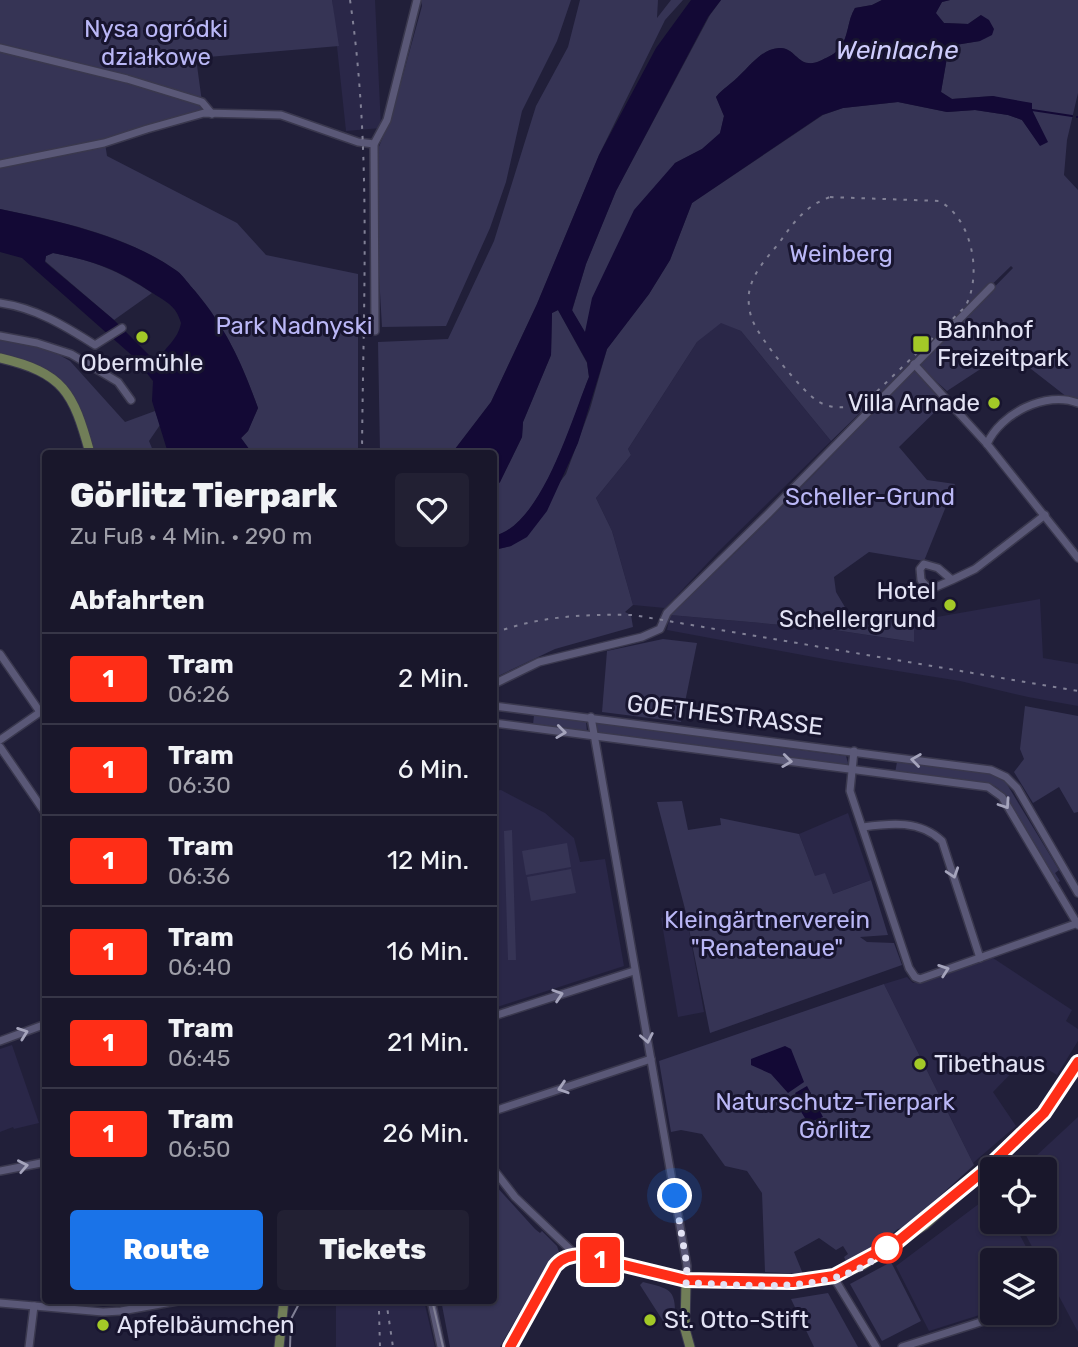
<!DOCTYPE html>
<html lang="de">
<meta charset="utf-8">
<style>
body{margin:0;font-family:Rubik,sans-serif;background:#222033;color:#f1f3f6;height:100vh;display:flex;flex-direction:column;font-size:26px;white-space:nowrap}
*{box-sizing:border-box;margin:0}
p{font-size:23px;color:#9f9fa9}
.icon{flex:none;width:38px;height:38px;fill:none;stroke:currentColor;stroke-width:2;stroke-linecap:round;stroke-linejoin:round}
.map{position:relative;flex:1;overflow:hidden}
.sheet{position:absolute;left:42px;top:450px;width:455px;height:854px;display:flex;flex-direction:column;background:#19172b;border-radius:7px;box-shadow:0 2px 5px #0004,0 0 0 2px #373647}
.sheet>*{flex:none}
.badge{padding:0 14px;border-radius:5px;font-size:24px;line-height:46px}
.fabs{position:absolute;left:980px;top:1157px;display:grid;gap:14px}
.fabs a{display:grid;place-items:center;width:77px;height:77px;border-radius:7px;background:#19172b;box-shadow:0 2px 5px #0004,0 0 0 2px #373647;font-size:35px}
.you{position:absolute;width:35px;height:35px;margin:-18px;border:5px solid #fff;border-radius:50%;background:#1a73e8;box-shadow:0 0 0 10px #1a73e833}
.map>.badge{position:absolute;translate:-50% -50%;box-shadow:0 0 0 4px #fff}
h2{padding:0 28px;font-size:26px;line-height:63px}
.round{display:grid;place-items:center;flex:none;width:74px;height:74px;border-radius:7px;background:#222033}
.summary{display:flex;align-items:center;justify-content:space-between;height:119px;padding:0 28px}
h1{font-size:33px;font-weight:800;line-height:52px}
.cta{display:flex;gap:14px;margin-top:auto;padding:14px 28px}
.cta a{flex:1;height:80px;border-radius:7px;background:#1a73e8;color:#fff;font-size:28px;font-weight:800;line-height:80px;text-align:center}
.cta a+a{background:#222033;color:#f1f3f6}
ul{padding:0;list-style:none}
li{display:flex;align-items:center;gap:21px;height:91px;padding:0 28px;border-top:2px solid #373647}
li div{flex:1}
li b{display:block;font-size:26px}
li em{font-style:normal}
li .badge{min-width:77px;font-weight:700;text-align:center}
.map>svg:first-child{display:block}
.built{fill:#2a2748}
.green{fill:#363455}
.water{fill:#130935;fill-rule:evenodd}
.lines{fill:none;stroke-linecap:round;stroke-linejoin:round}
.stream{stroke:#130935;stroke-width:2}
.minor-casing{stroke:#3a384e;stroke-width:10}
.major-casing{stroke:#3a384e;stroke-width:11}
.minor{stroke:#5a5877;stroke-width:7}
.major{stroke:#717e58;stroke-width:9}
.tram{stroke:#818096;stroke-width:2}
.rail{stroke:#818096;stroke-width:2;stroke-dasharray:3.5 7;stroke-linecap:butt}
.oneway{stroke:#a5a4bc}
.line-casing{stroke:#fff;stroke-width:16}
.line{stroke:#ff2e17;stroke-width:10}
.walk{stroke:#e2e2f4;stroke-width:7;stroke-dasharray:0 12.6}
.poi-dot{fill:#a3c927;stroke:#18152f;stroke-width:2.5}
.stop-dot{fill:#fff;stroke:#ff2e17;stroke-width:3.5}
.labels{text-anchor:middle;stroke-width:6;stroke-linejoin:round;paint-order:stroke}
.park-label{font-size:24px;fill:#bab7f6;stroke:#18152f}
.poi-label{font-size:24px;fill:#e2e2f4;stroke:#18152f;text-anchor:start}
.street-label{font-size:24px;fill:#e2e2f4;stroke:#18152f}
.water-label{font-size:26px;font-style:italic;fill:#ceccfc;stroke:#18152f}
</style>
<div class="map">
<svg width="1078" height="1347" viewBox="0 0 1078 1347">
<rect width="100%" height="100%" fill="#211f39"/>
<!-- built -->
<g class="built">
<polygon points="332,0 375,0 381,128 346,131"/>
<polygon points="721,322 741,331 831,441 719,551 665,608 633,605 612,531 596,498 631,455 628,449 697,342"/>
<polygon points="1040,599 1043,658 1078,664 1078,706 1028,697 960,681 835,661 667,630 670,615 828,629 913,642 914,621"/>
<polygon points="501,790 545,813 574,838 580,862 605,859 624,966 494,1008 494,791"/>
<polygon points="848,813 871,880 833,894 815,876 799,834"/>
<polygon points="685,909 704,1012 678,1017 661,918"/>
<polygon points="993,958 1072,1010 1066,1021 1078,1029 1078,1041 1057,1075 1027,1057 993,1092 1016,1126 973,1163 884,984 907,977 913,983"/>
<polygon points="12,1045 39,1123 14,1129 13,1127 0,1132 0,1049"/>
<polygon points="1078,1117 1078,1332 1045,1270 1045,1260 1039,1260 1019,1222 1045,1222 1045,1169 1022,1169"/>
<polygon points="992,1194 992,1222 1013,1222 1033,1260 992,1260 992,1311 929,1331 896,1266"/>
<polygon points="336,1300 419,1300 425,1305 435,1347 336,1347"/>
</g>
<!-- green -->
<g class="green">
<path d="M0 0H332L339 46 196 58 202 102 212 114 105 143 107 156 237 223 266 255 358 274V453H252L241 438 248 431 258 408C242 363 226 328 195 291 189 285 183 276 177 271 127 235 59 221 0 209V48H3L0 44Z"/>
<polygon points="421,0 571,0 557,41 522,111 506,182 490,228 446,326 382,327 379,275 378,149 392,115 422,6"/>
<polygon points="580,0 658,0 657,18 671,0 683,0 665,20 599,155 537,304 491,402 452,453 380,453 378,342 448,339 494,241 536,106 568,47"/>
<path d="M721 0H882L872 5 855 8C847 21 849 36 840 48 835 54 828 57 822 60 798 72 796 46 779 48 762 49 751 65 740 75 733 83 723 88 716 97L724 116 720 134 702 149 675 163 589 321 585 333 572 311 586 264 616 191 710 15Z"/>
<polygon points="950,0 1078,0 1078,93 1067,140 1064,175 1078,190 1078,401 1067,397 1008,351 947,391 918,365 1013,268 1011,266 831,441 741,331 721,323 697,342 628,449 631,455 596,498 612,531 633,605 625,612 631,615 633,627 555,649 494,678 494,550 511,546 566,474 590,409 607,349 649,294 670,260 692,203 823,115 843,108 898,102 947,112 975,110 1008,115 1022,120 1040,145 1047,142 1032,110 993,96 952,99 941,92 949,46 980,41 981,15 968,24 944,23 935,13 942,2"/>
<path d="M53 253C95 261 117 270 152 293L114 320 45 261 46 256Z"/>
<path d="M558 310 587 363 589 377C572 420 542 525 494 536V488L500 482 522 437 523 422 551 355 552 313Z"/>
<path d="M0 338 49 349 70 361 125 422 155 411 160 425 149 441 154 453H93C73 389 70 371 0 354Z"/>
<path d="M915 368 946 401 899 447 927 480 955 484 924 561 869 552 834 577 836 592 849 614 914 621V642L828 629 670 615C755 536 836 453 915 368Z"/>
<polygon points="663,639 697,643 681,722 602,712 607,651"/>
<polygon points="1025,706 1078,716 1078,812 1074,813 1059,787 1033,803 1014,772 1024,759 1020,749"/>
<polygon points="534,715 586,722 587,732 533,725"/>
<polygon points="596,723 846,756 848,763 846,767 598,734"/>
<polygon points="897,762 990,774 1005,781 1059,870 1055,873 1060,881 1056,884 999,789 995,786 895,773"/>
<polygon points="682,801 688,830 721,825 720,818 799,834 815,876 825,873 833,894 871,880 888,935 860,937 867,942 894,943 902,965 710,1033 685,909 657,802"/>
<polygon points="512,830 516,960 508,960 504,831"/>
<polygon points="567,843 571,867 526,875 522,851"/>
<polygon points="571,869 576,893 531,901 527,877"/>
<polygon points="884,984 974,1165 920,1214 915,1222 906,1224 906,1227 898,1229 888,1237 886,1236 872,1247 846,1261 844,1257 848,1254 843,1246 836,1250 819,1238 794,1252 803,1274 765,1272 762,1193 747,1171 725,1166 702,1134 681,1130 671,1132 659,1061"/>
<polygon points="494,1184 535,1229 540,1233 542,1231 557,1246 559,1252 545,1279 540,1277 500,1347 450,1347 441,1300 494,1300"/>
<polygon points="891,1262 921,1321 882,1341 850,1284"/>
<path d="M643 1282C669 1289 676 1288 675 1317L665 1324 640 1285Z"/>
<polygon points="828,1293 858,1347 814,1347 791,1299"/>
</g>
<!-- water -->
<g class="water">
<path d="M691 0H721L708 17 616 191 586 264 572 310 585 332 592 298 634 210 675 163 702 149 720 133 724 116 716 97C723 88 733 83 740 75 751 65 762 49 779 48 796 46 798 72 822 60 828 57 835 54 840 48 849 36 847 21 855 8L872 5 882 0H950L942 2 936 13 944 23 968 24 981 15 989 20 994 29 992 35 980 41 949 46 941 92 952 99 993 96 1032 103V110L1048 142 1040 146 1022 120 1008 115 975 110 947 112 898 102 843 108 822 115 692 203 670 260 649 294 607 349 578 443 547 511 527 537 511 546 494 550V536C542 525 571 420 589 377L587 362 558 310 552 313 551 355 523 422 522 437 500 482 494 488V453H452L491 402 537 304 599 155 656 48Z"/>
<path d="M0 209C58 221 128 236 177 271 184 276 189 285 195 291 226 328 242 363 258 408L248 431 241 438 252 453H168L152 401 153 381 142 367 147 361 141 355 136 359 22 258 0 252ZM53 253C94 261 117 269 151 292 166 302 176 305 181 323 178 340 165 347 157 361L152 358 114 320 45 262 46 256Z"/>
<polygon points="785,1046 791,1049 804,1082 788,1093 771,1074 751,1065 751,1059"/>
<polygon points="807,1086 823,1117 808,1123 800,1110 800,1102 795,1093"/>
</g>
<g class="lines">
<!-- stream -->
<g class="stream">
<polyline points="1032,110 1072,116"/>
<polyline points="1077,117 1078,117"/>
</g>
<!-- minor casing -->
<g class="minor-casing">
<g id="minor">
<polyline points="0,48 127,79 202,102 212,114"/>
<polyline points="0,164 104,143 147,129 204,113 281,115 358,142 374,144"/>
<path d="M0 303C36 308 65 326 95 345L122 328"/>
<polyline points="375,331 374,144 387,120 417,0"/>
<polyline points="0,336 37,343 71,354 118,382 131,400"/>
<polyline points="914,364 987,444 1078,558"/>
<path d="M987 444C1000 414 1046 390 1078 403"/>
<polyline points="952,580 936,587 927,587 921,580 920,569 924,564 938,568 952,580 975,569 1045,515"/>
<polyline points="0,654 40,712"/>
<polyline points="494,684 539,662 642,637 660,629 667,613 676,604 768,514 991,287"/>
<polyline points="494,706 991,770 1006,777 1017,788 1078,893"/>
<polyline points="494,723 988,787 1002,797 1078,925"/>
<polyline points="0,740 46,708"/>
<polyline points="0,747 46,814"/>
<polyline points="854,751 850,791 909,968 915,977 920,979 1078,923"/>
<path d="M863 827C891 823 920 820 942 841L980 958"/>
<polyline points="494,1016 634,971"/>
<polyline points="0,1041 46,1024"/>
<polyline points="494,1111 651,1059"/>
<polyline points="494,1170 515,1197 576,1255 686,1283 687,1266 591,717"/>
<polyline points="0,1171 46,1162"/>
<polyline points="834,1278 876,1347"/>
<polyline points="431,1300 441,1347"/>
<polyline points="1045,1302 1054,1299"/>
<polyline points="0,1303 103,1312 121,1311 183,1300"/>
<polyline points="29,1347 34,1306"/>
<polyline points="512,1347 555,1269 570,1250"/>
<polyline points="902,1347 1012,1312"/>
</g>
</g>
<!-- major casing -->
<g class="major-casing">
<g id="major">
<path d="M0 358C64 373 73 392 90 453"/>
<polyline points="279,1347 284,1300"/>
<polyline points="690,1347 685,1329 686,1283 793,1284 834,1278 863,1265 925,1225 1023,1137 1047,1113 1078,1066"/>
</g>
</g>
<!-- minor -->
<use href="#minor" class="minor"/>
<!-- major -->
<use href="#major" class="major"/>
<!-- tram -->
<g class="tram">
<polyline points="432,1300 443,1347"/>
<polyline points="290,1347 291,1319 301,1300"/>
<path d="M510 1347 555 1266C562 1257 572 1255 583 1255L686 1280 793 1282 834 1276 897 1242 922 1223 986 1169 1044 1113 1078 1062"/>
</g>
<!-- rail -->
<g class="rail">
<path d="M350 0C372 150 363 303 362 453"/>
<path d="M830 197 939 201C972 218 983 275 965 307L870 398C856 408 835 411 819 402 803 393 758 337 752 319 749 311 748 301 749 293 752 273 767 258 779 243 794 222 805 206 830 197Z"/>
<path d="M494 633C540 616 584 614 633 615L1078 691"/>
<polyline points="386,1300 393,1347"/>
<polyline points="379,1311 380,1347"/>
</g>
</g>
<!-- one-way arrows -->
<defs><path id="oneway-chevron" d="M-2-3.5L2.5 0L-2 3.5" fill="none" stroke-width="1.6" stroke-linecap="round" stroke-linejoin="round" transform="scale(1.75)"/></defs>
<g class="oneway">
<use href="#oneway-chevron" transform="translate(561 732) rotate(7)"/>
<use href="#oneway-chevron" transform="translate(916 760) rotate(-172)"/>
<use href="#oneway-chevron" transform="translate(787 761) rotate(7)"/>
<use href="#oneway-chevron" transform="translate(1005 804) rotate(56)"/>
<use href="#oneway-chevron" transform="translate(953 873) rotate(72)"/>
<use href="#oneway-chevron" transform="translate(944 970) rotate(-19)"/>
<use href="#oneway-chevron" transform="translate(558 995) rotate(-18)"/>
<use href="#oneway-chevron" transform="translate(23 1033) rotate(-20)"/>
<use href="#oneway-chevron" transform="translate(647 1038) rotate(79)"/>
<use href="#oneway-chevron" transform="translate(563 1088) rotate(162)"/>
<use href="#oneway-chevron" transform="translate(23 1166) rotate(-11)"/>
</g>
<g class="lines">
<!-- line casing -->
<g class="line-casing">
<path id="line" d="M510 1347 555 1266C562 1257 572 1255 583 1255L686 1280 793 1282 834 1276 897 1242 986 1169 1044 1113 1078 1062"/>
</g>
<!-- line -->
<use href="#line" class="line"/>
<!-- walk -->
<path class="walk" d="M675 1196 687 1266 686 1283C748 1284 839 1298 887 1248"/>
</g>
<!-- markers -->
<g class="poi-dot">
<circle cx="142" cy="337" r="7"/>
<rect x="912" y="335" width="18" height="18" rx="3.5"/>
<circle cx="994" cy="403" r="7"/>
<circle cx="950" cy="605" r="7"/>
<circle cx="920" cy="1064" r="7"/>
<circle cx="650" cy="1320" r="7"/>
<circle cx="103" cy="1325" r="7"/>
</g>
<circle class="stop-dot" cx="887" cy="1248" r="14"/>
<g class="labels">
<!-- park labels -->
<g class="park-label">
<text x="156" y="37">Nysa ogródki<tspan x="156" dy="28">działkowe</tspan></text>
<text x="841" y="262">Weinberg</text>
<text x="294" y="334">Park Nadnyski</text>
<text x="870" y="505">Scheller-Grund</text>
<text x="767" y="928">Kleingärtnerverein<tspan x="767" dy="28">"Renatenaue"</tspan></text>
<text x="835" y="1110">Naturschutz-Tierpark<tspan x="835" dy="28">Görlitz</tspan></text>
</g>
<!-- poi labels -->
<g class="poi-label">
<text x="937" y="338">Bahnhof<tspan x="937" dy="28">Freizeitpark</tspan></text>
<text x="142" y="371" text-anchor="middle">Obermühle</text>
<text x="980" y="411" text-anchor="end">Villa Arnade</text>
<text x="936" y="599" text-anchor="end">Hotel<tspan x="936" dy="28">Schellergrund</tspan></text>
<text x="934" y="1072">Tibethaus</text>
<text x="664" y="1328">St. Otto-Stift</text>
<text x="117" y="1333">Apfelbäumchen</text>
</g>
<!-- street labels -->
<g class="street-label">
<text transform="translate(725 715) rotate(7)" y="8">GOETHESTRASSE</text>
</g>
<!-- water labels -->
<g class="water-label">
<text x="897" y="59">Weinlache</text>
</g>
</g>
</svg>
<div class="fabs">
<a><svg class="icon" aria-label="locate" viewBox="0 0 24 24"><circle cx="12" cy="12" r="6"/><path d="M12 2v4M12 18v4M2 12h4M18 12h4"/></svg></a>
<a><svg class="icon" aria-label="layers" viewBox="0 0 24 24"><path d="M12 4l9 5-9 5-9-5zM3 14l9 5 9-5"/></svg></a>
</div>
<div class="you" style="left:675px;top:1196px"></div>
<b class="badge" style="left:600px;top:1260px;background:#ff2e17;color:#fff">1</b>
<section class="sheet">
<div class="summary"><div><h1>Görlitz Tierpark</h1><p>Zu Fuß · 4 Min. · 290 m</p></div><a class="round"><svg class="icon" aria-label="heart" viewBox="0 0 24 24"><path d="M12 20l-8-8c-3-5 5-10 8-4 3-6 11-1 8 4z"/></svg></a></div>
<h2>Abfahrten</h2>
<ul>
<li><span class="badge" style="background:#ff2e17;color:#fff">1</span><div><b>Tram</b><p>06:26</p></div><em>2 Min.</em></li>
<li><span class="badge" style="background:#ff2e17;color:#fff">1</span><div><b>Tram</b><p>06:30</p></div><em>6 Min.</em></li>
<li><span class="badge" style="background:#ff2e17;color:#fff">1</span><div><b>Tram</b><p>06:36</p></div><em>12 Min.</em></li>
<li><span class="badge" style="background:#ff2e17;color:#fff">1</span><div><b>Tram</b><p>06:40</p></div><em>16 Min.</em></li>
<li><span class="badge" style="background:#ff2e17;color:#fff">1</span><div><b>Tram</b><p>06:45</p></div><em>21 Min.</em></li>
<li><span class="badge" style="background:#ff2e17;color:#fff">1</span><div><b>Tram</b><p>06:50</p></div><em>26 Min.</em></li>
</ul>
<div class="cta"><a>Route</a><a>Tickets</a></div>
</section>
</div>
